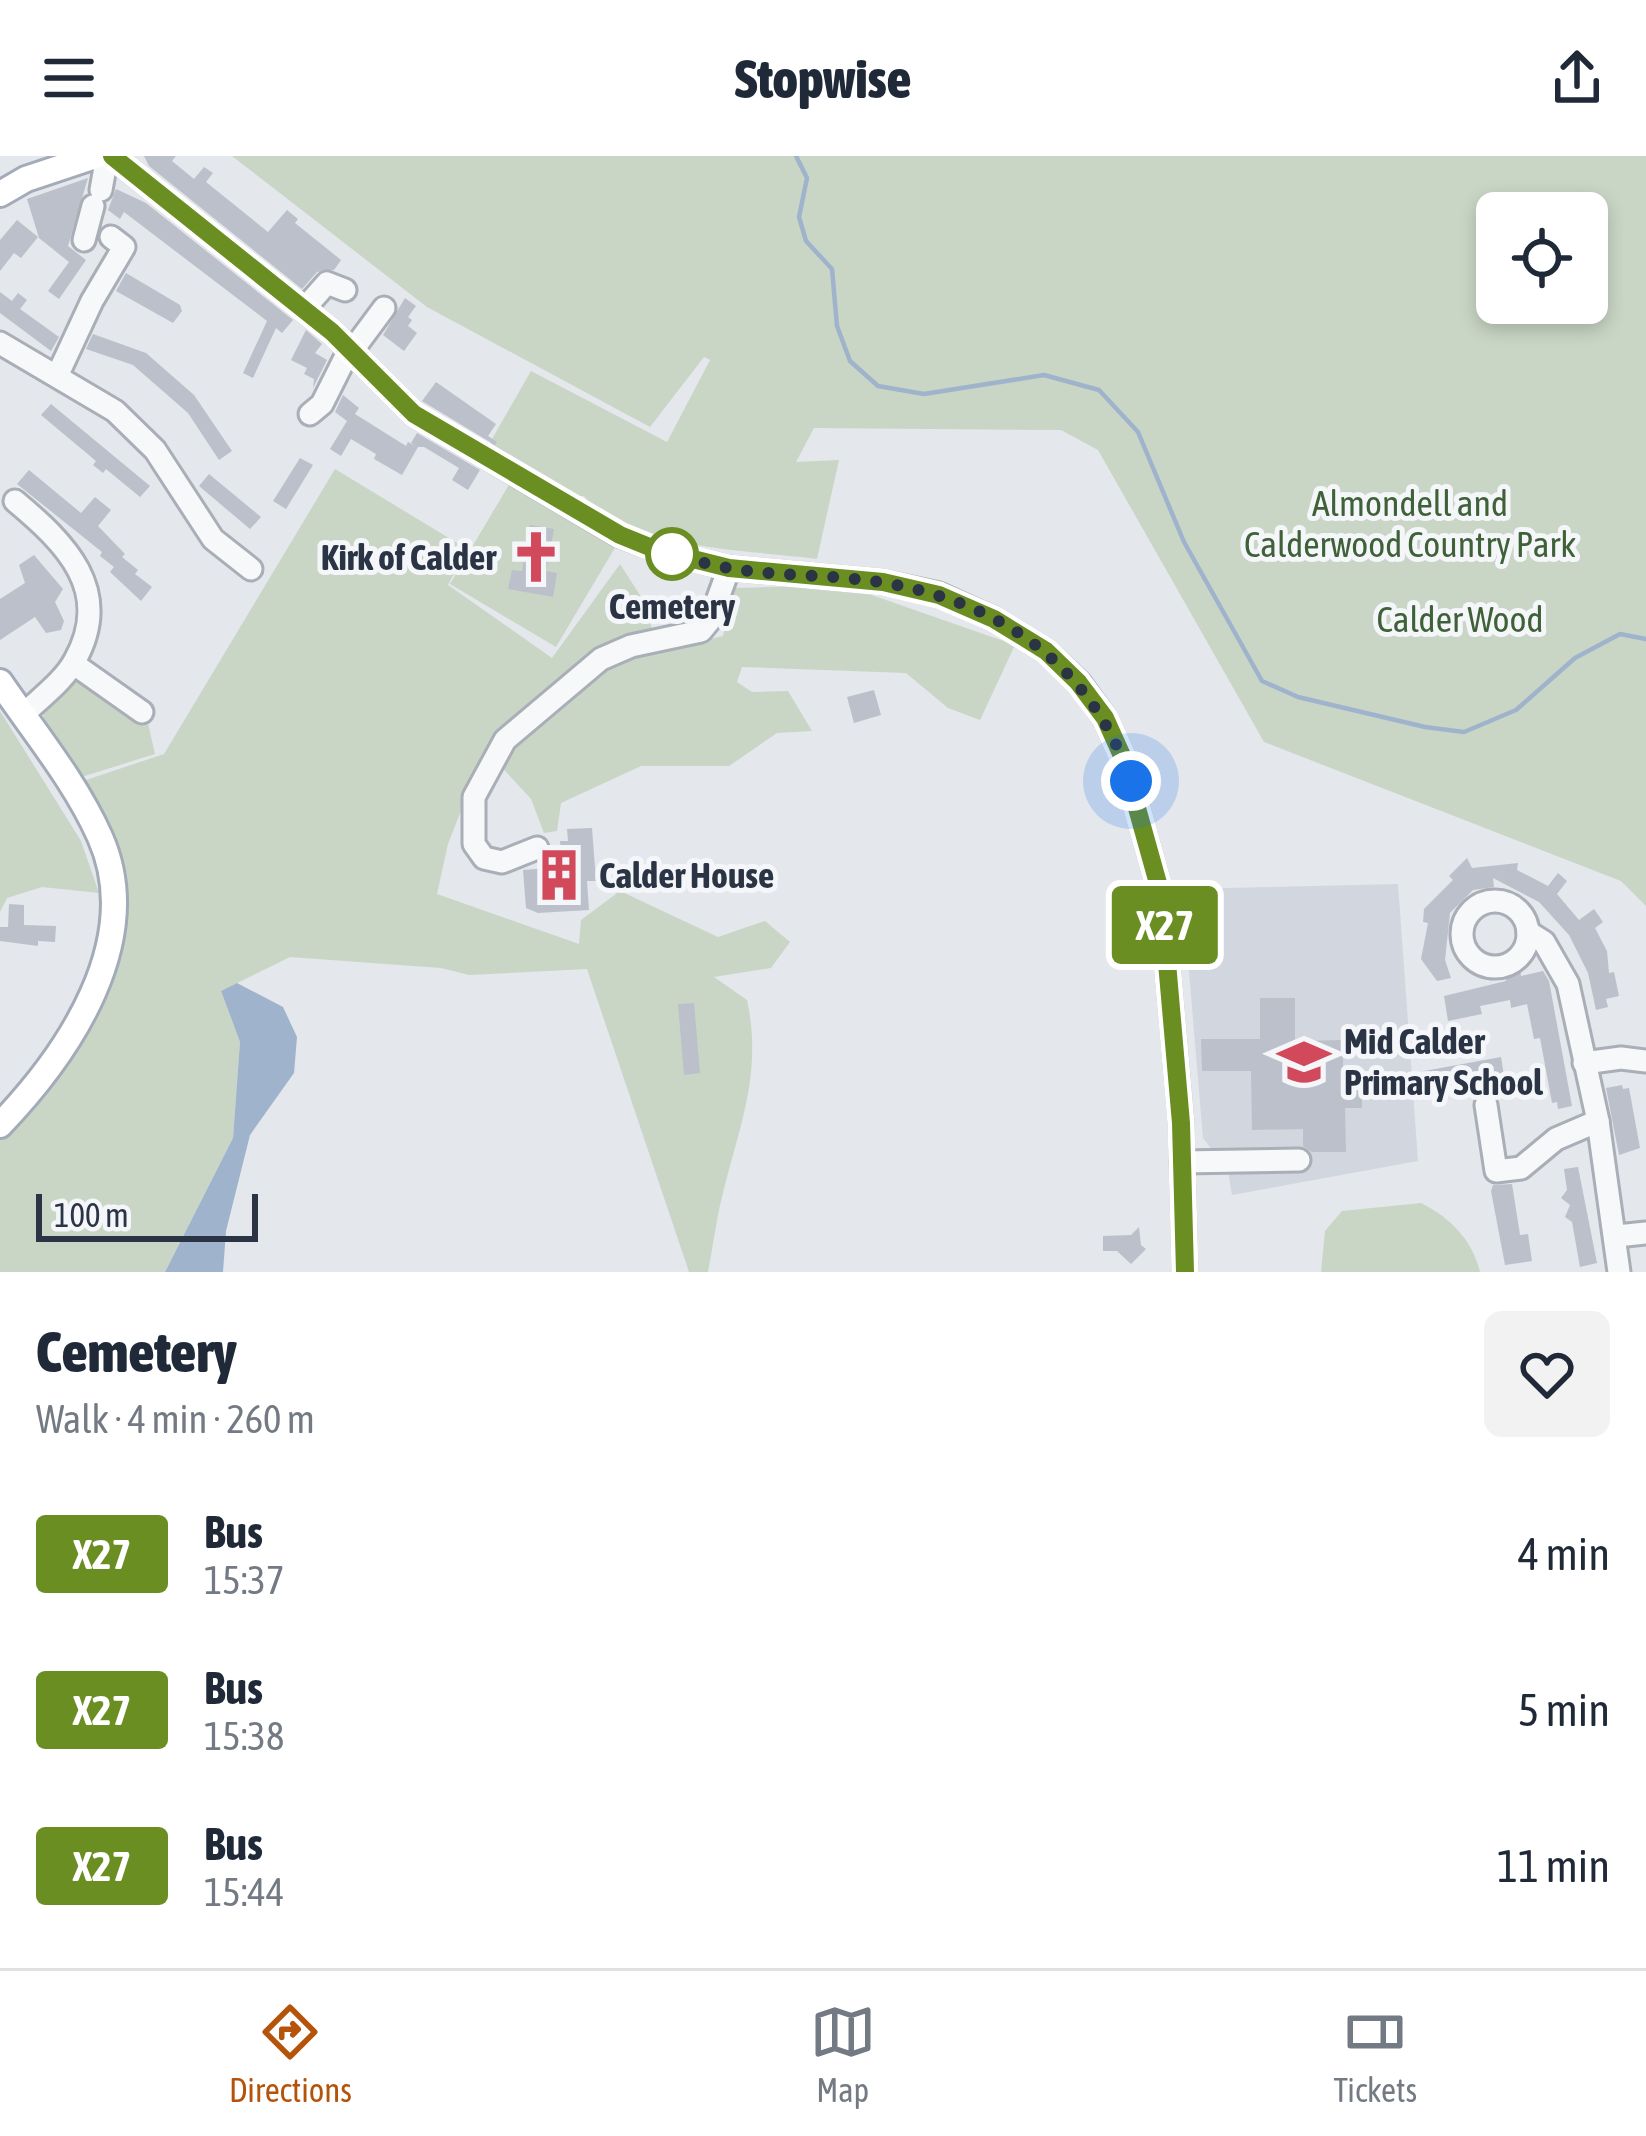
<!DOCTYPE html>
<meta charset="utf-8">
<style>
body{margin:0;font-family:"Asap Condensed",sans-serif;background:#f2f2f3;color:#1f2937;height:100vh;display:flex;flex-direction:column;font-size:45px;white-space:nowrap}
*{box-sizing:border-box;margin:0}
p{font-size:39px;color:#747a83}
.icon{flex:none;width:66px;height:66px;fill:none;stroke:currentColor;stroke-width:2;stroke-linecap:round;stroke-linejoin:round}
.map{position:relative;height:1116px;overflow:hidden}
.side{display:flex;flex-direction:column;background:#fff;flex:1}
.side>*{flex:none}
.badge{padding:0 24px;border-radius:9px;font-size:42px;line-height:78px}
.controls{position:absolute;left:1476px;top:36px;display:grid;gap:24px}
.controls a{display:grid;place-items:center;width:132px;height:132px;border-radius:18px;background:#fff;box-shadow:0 6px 18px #0003;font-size:60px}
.scale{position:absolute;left:36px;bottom:30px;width:222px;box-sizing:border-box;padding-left:12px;border:6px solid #2b3445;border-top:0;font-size:33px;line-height:42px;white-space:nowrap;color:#2b3445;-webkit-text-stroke:9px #f4f6f9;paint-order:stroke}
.you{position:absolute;width:60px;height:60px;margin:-30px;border:9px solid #fff;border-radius:50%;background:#1a73e8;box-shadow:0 0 0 18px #1a73e833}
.map>.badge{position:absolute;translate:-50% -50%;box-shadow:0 0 0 6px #fff}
.round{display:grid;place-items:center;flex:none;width:126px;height:126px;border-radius:18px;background:#f2f2f3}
.head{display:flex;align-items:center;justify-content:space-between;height:204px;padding:0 36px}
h1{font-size:57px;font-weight:800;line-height:90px}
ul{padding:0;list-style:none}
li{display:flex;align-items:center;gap:36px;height:156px;padding:0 36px}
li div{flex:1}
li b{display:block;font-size:45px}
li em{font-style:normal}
li .badge{min-width:132px;font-weight:700;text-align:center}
header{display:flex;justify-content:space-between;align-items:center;height:156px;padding:0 36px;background:#fff;font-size:54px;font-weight:800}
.dock{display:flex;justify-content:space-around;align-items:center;height:168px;border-top:3px solid #e0e1e3;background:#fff;font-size:33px;color:#747a83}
.dock a{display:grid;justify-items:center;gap:6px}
.dock .current{color:#b45309}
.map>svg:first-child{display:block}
.built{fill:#d2d6de}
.green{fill:#c9d6c5;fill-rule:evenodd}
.water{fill:#9fb4cc}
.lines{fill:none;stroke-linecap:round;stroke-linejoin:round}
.stream{stroke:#9fb4cc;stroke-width:4.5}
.building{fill:#bbc0ca}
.minor-casing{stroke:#a9aeb7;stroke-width:27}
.major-casing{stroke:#a3abb8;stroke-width:30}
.minor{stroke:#f7f8fa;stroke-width:21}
.major{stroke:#fff;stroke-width:24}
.line-casing{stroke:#fff;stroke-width:27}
.line{stroke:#6b8e23;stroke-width:18}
.walk{stroke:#2b3445;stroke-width:12;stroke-dasharray:0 21.6}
.stop-dot{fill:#fff;stroke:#6b8e23;stroke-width:6}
.labels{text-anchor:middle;stroke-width:10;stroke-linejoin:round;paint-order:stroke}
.park-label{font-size:36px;fill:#3f6138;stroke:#f4f6f9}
.poi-label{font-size:36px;font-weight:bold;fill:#2b3445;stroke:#f4f6f9;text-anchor:start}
.stop-label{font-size:36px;font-weight:bold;fill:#2b3445;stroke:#f4f6f9}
</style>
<header><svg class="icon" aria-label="menu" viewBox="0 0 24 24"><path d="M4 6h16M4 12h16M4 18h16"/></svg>Stopwise<svg class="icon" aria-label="share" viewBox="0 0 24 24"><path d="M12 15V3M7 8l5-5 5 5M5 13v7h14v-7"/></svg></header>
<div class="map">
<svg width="1646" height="1116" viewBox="0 0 1646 1116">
<rect width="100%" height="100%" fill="#e4e7ec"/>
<!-- built -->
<polygon class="built" points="1398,728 1418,1005 1232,1039 1228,1015 1203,982 1182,733"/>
<!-- green -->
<g class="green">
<path d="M232 0H1646V750L1621 725 1264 586 1098 294 1061 274 814 272 796 306 839 304 817 403C752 394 623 393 584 340H573L488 290 531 215 667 286 710 204 704 201 650 271 427 151ZM1497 57H1587V147H1497Z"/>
<path d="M335 313 467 393 448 429 552 502 620 408 645 447 658 495 723 480 734 432 843 429 1015 489 980 564 948 552 906 517 742 511 737 526 752 536 788 535 812 575 777 577 729 610H641L561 647 557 675 544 677 531 643 485 593 448 688 437 738 579 788 581 764 620 735 718 781 765 765 790 786 771 812 714 821 747 844C763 917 739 971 722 1041 716 1065 713 1091 708 1116H689L587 813 469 819 441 812 290 801 221 835 240 886 233 982 165 1116H0V969L55 905 115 747 71 629 164 598Z"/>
<polygon points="510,327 616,390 556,491 450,428"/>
<polygon points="76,521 147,563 155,598 72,624 45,574 43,556"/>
<polygon points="0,555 81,685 99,737 42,731 7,742 0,756"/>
<path d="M1421 1047C1451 1062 1472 1084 1480 1116H1321L1325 1075 1342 1055Z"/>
</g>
<!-- water -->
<polygon class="water" points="237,827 283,851 297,881 294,917 250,979 226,1075 223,1116 165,1116 233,982 240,886 221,835"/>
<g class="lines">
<!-- stream -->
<polyline class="stream" points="796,0 807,22 799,61 806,85 832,113 837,170 850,205 878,230 924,238 1044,219 1099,234 1138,276 1184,386 1262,525 1298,541 1425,571 1464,576 1516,554 1575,502 1620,478 1646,483"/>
</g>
<!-- building -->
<g class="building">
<polygon points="144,0 176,0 172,5 194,23 204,11 213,17 206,26 268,76 287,54 298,63 295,67 341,104 334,114 317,116 302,133 149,10"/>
<polygon points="88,22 68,90 86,104 59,143 48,135 69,106 39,82 27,43"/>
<polygon points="116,33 146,47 293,164 282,177 276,172 253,222 243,217 267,165 124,56 120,63 108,54"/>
<polygon points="17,64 38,81 21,102 14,97 0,115 0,84"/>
<polygon points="126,117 180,149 182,155 173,167 116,135"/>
<polygon points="0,136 12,145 18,137 27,144 20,153 59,181 51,195 0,157"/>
<polygon points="405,142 416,150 408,161 412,164 408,170 417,177 404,195 383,179"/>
<polygon points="306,174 322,188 315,197 327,204 313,232 314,223 304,218 307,212 291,204"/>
<polygon points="93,178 146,197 194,239 232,295 219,304 188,257 133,209 86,193"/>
<polygon points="436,226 496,268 488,280 497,286 495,289 422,245"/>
<polygon points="343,239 359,252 355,258 406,290 408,286 415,290 411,287 417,277 480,314 468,334 452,324 459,312 424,291 418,291 402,319 374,303 376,298 351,283 341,300 330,293 347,265 335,256"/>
<polygon points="51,248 150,330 140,341 106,313 103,317 93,309 96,305 41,259"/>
<polygon points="300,302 313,309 286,353 273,345"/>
<polygon points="29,314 81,357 95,341 111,354 98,370 125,398 122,401 138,414 135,418 152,431 141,445 110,416 114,411 100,400 102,396 17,328"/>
<polygon points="209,318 261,361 250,373 199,330"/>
<polygon points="530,369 554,373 546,415 557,417 553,441 508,433 512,414 522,415"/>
<polygon points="34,399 63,433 55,446 64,465 61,474 46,477 35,461 0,484 0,443 25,427 19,409"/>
<polygon points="874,534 881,559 854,567 847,541"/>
<polygon points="592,672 596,725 587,725 589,754 538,757 526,752 523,714 562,711 560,685 568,685 567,673"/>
<polygon points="1467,702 1472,712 1518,707 1517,714 1548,730 1558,717 1567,725 1557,738 1579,764 1594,753 1603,766 1595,772 1607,795 1609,817 1614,816 1619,840 1606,843 1608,851 1596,854 1588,817 1569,779 1539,746 1493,722 1494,731 1473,734 1450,757 1445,804 1451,822 1437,825 1421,803 1428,767 1423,766 1424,753 1453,724 1449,720"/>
<polygon points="9,748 24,749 24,769 56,770 55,786 38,785 38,790 0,785 0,771 8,771"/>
<polygon points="1520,813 1521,820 1543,815 1549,825 1572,950 1558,953 1557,946 1552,947 1540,882 1534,883 1527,848 1511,852 1510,844 1480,850 1482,858 1448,865 1444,840 1506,825 1505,816"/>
<polygon points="1260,842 1295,842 1295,885 1343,884 1343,923 1362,923 1362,952 1345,952 1346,996 1312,996 1303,990 1303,973 1252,974 1251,915 1202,915 1201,883 1260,883"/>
<polygon points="694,847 700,917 684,919 678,848"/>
<polygon points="1501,901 1504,920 1499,923 1433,936 1427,934 1424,915"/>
<polygon points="1622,929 1623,933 1629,932 1640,992 1619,999 1606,932"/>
<polygon points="1578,1011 1597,1107 1580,1111 1572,1066 1565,1061 1570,1049 1561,1042 1567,1034 1564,1013"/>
<polygon points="1512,1028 1520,1079 1528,1078 1532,1105 1505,1109 1491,1035 1493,1029"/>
<polygon points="1139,1071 1141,1089 1146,1093 1131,1108 1117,1095 1103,1095 1103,1080 1131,1079"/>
</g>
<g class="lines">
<!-- minor casing -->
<g class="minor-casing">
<g id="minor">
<polyline points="112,0 332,176 414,258 619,379 657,394 729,412 883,426 939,438 994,463 1046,495 1079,526 1105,562 1123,602 1161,738 1181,966 1185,1116"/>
<polyline points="101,34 107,0"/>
<polyline points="84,84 93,50"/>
<polyline points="304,153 327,127 345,134"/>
<polyline points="0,187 115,255 155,294 213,383 251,413"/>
<polyline points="352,195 384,152"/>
<polyline points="58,218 92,145 124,91 111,81"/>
<polyline points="310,258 322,248 350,192"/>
<path d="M15 345C65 387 114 434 75 504 64 525 39 543 23 559"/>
<polyline points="74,508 142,556"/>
<polyline points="537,692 502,706 484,702 474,688 474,641 505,584 601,503 631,490 701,475 710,464 729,412"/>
<circle cx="1495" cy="778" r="33"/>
<polyline points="1528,776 1544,786 1568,828 1598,965 1619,1116"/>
<polyline points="1584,907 1621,902 1646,905"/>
<polyline points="1486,949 1496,1015 1521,1012 1556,983 1598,965"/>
<polyline points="1182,1006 1299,1004"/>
<polyline points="1617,1080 1646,1077"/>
</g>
</g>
<!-- major casing -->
<g class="major-casing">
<g id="major">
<polyline points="0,38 26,23 95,0"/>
<path d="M0 526C34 576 75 625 100 681 146 784 69 897 0 969"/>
</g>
</g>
<!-- minor -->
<use href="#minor" class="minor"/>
<!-- major -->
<use href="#major" class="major"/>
</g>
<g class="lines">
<!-- line casing -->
<g class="line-casing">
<polyline id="line" points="112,0 332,176 414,258 620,379 657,394 729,412 883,426 939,439 994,463 1046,495 1078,526 1105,562 1123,602 1161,738 1181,967 1185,1116"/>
</g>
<!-- line -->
<use href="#line" class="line"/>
<!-- walk -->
<path class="walk" d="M672 398 657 394C680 400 704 408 729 412 780 421 834 418 885 427 1003 447 1092 511 1131 625"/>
</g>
<!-- icons -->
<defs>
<g id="church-bare" transform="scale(4.14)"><path d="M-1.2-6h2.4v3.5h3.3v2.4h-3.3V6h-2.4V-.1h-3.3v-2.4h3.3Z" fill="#d1495b" stroke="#f4f6f9" stroke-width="2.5" paint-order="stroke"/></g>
<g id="building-bare" transform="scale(4.14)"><path d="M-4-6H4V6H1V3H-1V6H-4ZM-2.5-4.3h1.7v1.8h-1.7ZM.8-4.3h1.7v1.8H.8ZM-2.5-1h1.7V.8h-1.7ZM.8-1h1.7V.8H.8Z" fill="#d1495b" stroke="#f4f6f9" stroke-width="2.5" paint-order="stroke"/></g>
<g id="school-bare" transform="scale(4.14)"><path d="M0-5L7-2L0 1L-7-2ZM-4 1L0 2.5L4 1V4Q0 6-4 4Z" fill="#d1495b" stroke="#f4f6f9" stroke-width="2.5" paint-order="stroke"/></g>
</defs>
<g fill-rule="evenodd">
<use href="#church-bare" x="536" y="401"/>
<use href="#building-bare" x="559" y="719"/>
<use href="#school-bare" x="1304" y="906"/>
</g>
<!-- markers -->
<circle class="stop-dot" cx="672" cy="398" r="24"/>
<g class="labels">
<!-- park labels -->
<g class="park-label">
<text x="1410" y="360">Almondell and<tspan x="1410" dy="41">Calderwood Country Park</tspan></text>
<text x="1460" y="476">Calder Wood</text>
</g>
<!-- poi labels -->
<g class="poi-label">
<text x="496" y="414" text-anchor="end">Kirk of Calder</text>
<text x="599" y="732">Calder House</text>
<text x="1344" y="898">Mid Calder<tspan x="1344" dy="41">Primary School</tspan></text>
</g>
<!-- stop labels -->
<g class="stop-label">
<text x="672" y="463">Cemetery</text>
</g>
</g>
</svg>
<div class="controls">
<a><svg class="icon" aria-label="locate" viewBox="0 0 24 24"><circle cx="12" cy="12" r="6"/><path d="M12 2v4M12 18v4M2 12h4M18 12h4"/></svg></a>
</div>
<div class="scale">100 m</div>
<div class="you" style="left:1131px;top:625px"></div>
<b class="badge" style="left:1165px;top:769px;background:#6b8e23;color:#fff">X27</b>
</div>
<section class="side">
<div class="head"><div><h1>Cemetery</h1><p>Walk · 4 min · 260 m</p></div><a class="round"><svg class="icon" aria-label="heart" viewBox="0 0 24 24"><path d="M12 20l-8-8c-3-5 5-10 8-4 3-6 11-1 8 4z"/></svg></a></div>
<ul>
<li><span class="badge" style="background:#6b8e23;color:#fff">X27</span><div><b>Bus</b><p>15:37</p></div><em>4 min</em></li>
<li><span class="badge" style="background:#6b8e23;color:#fff">X27</span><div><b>Bus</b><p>15:38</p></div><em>5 min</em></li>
<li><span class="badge" style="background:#6b8e23;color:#fff">X27</span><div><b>Bus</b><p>15:44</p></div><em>11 min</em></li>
</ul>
</section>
<nav class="dock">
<a class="current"><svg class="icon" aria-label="directions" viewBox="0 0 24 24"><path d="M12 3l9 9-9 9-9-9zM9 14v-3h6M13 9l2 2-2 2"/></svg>Directions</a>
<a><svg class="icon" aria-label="map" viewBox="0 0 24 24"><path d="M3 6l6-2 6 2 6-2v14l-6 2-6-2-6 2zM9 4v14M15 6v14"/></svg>Map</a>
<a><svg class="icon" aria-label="tickets" viewBox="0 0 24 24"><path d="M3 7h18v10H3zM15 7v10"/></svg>Tickets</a>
</nav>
